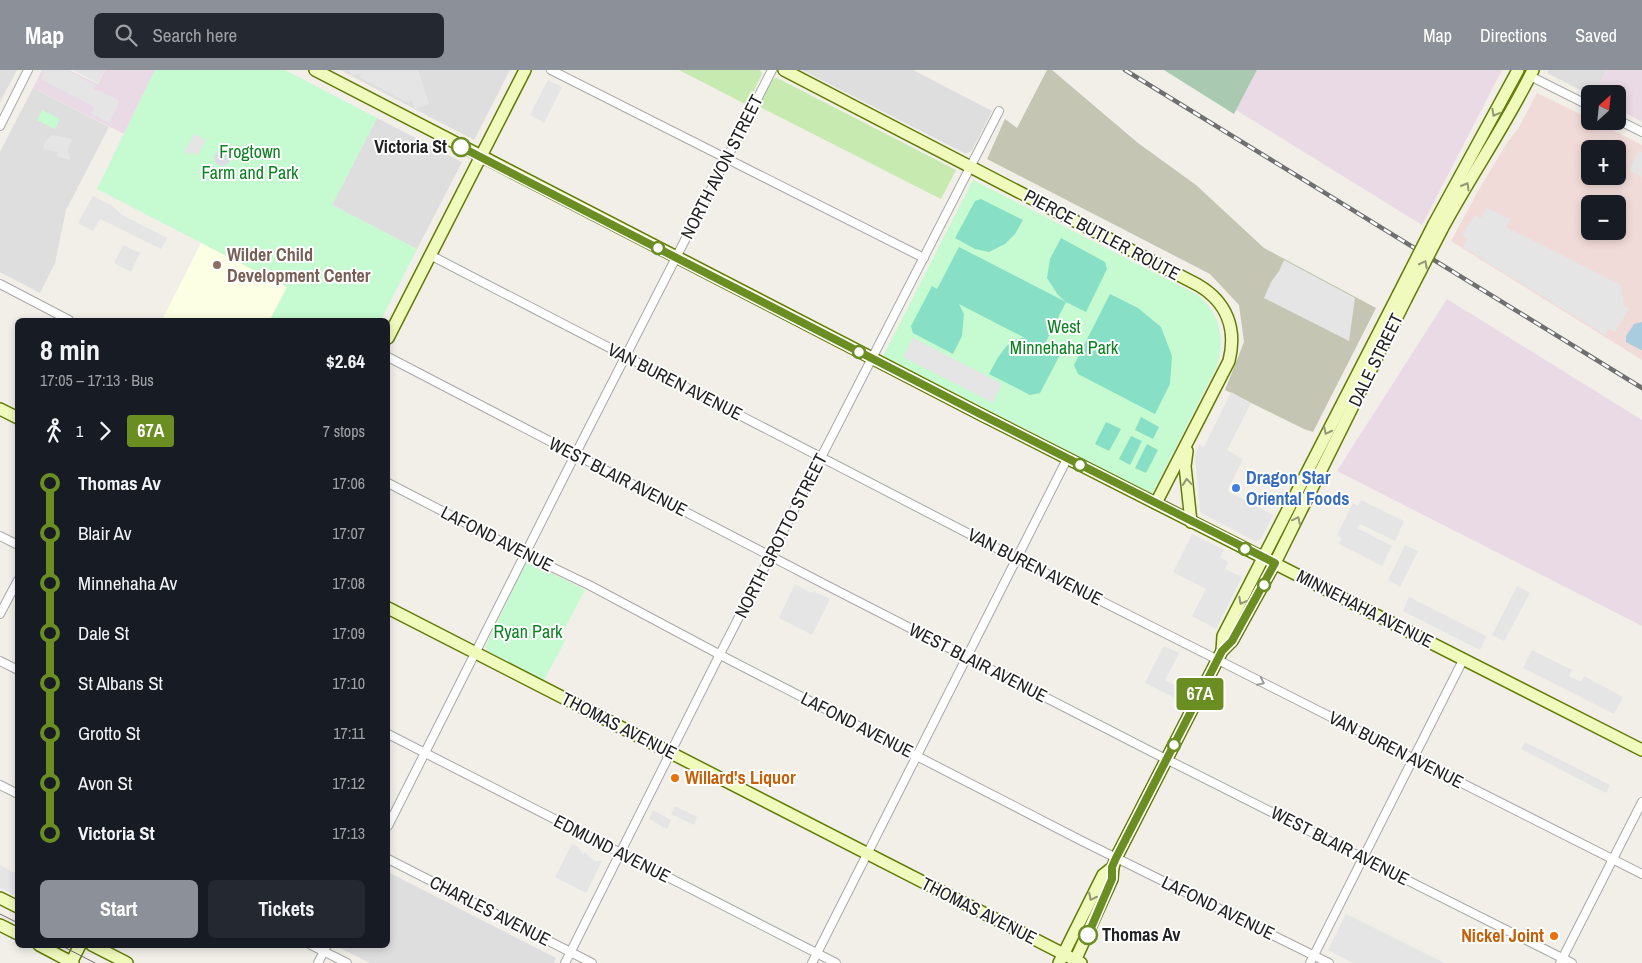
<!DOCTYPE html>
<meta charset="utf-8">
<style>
body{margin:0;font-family:"Archivo Narrow",sans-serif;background:#242831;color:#f1f3f6;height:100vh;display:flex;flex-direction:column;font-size:19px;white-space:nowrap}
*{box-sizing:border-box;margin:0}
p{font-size:16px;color:#9ea1a6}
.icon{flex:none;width:28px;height:28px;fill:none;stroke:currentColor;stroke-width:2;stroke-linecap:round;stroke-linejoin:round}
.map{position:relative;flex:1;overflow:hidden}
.panel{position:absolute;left:15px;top:248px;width:375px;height:630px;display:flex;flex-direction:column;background:#171b24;border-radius:8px;box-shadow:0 2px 8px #0003}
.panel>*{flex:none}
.badge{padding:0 10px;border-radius:4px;font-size:18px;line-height:32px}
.needle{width:32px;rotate:27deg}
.buttons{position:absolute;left:1581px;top:15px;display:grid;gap:10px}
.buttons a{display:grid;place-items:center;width:45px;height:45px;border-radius:8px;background:#171b24;box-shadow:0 2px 8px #0003;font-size:25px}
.map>.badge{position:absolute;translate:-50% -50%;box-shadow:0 0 0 2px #fff}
.legs{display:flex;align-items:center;gap:8px;height:55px;padding:0 25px;font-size:16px}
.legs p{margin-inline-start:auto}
.summary{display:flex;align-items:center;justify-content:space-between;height:85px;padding:0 25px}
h1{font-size:28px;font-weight:700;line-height:38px}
.button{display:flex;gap:10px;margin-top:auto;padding:10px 25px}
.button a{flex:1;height:58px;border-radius:8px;background:#8c9099;color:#fff;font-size:20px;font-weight:700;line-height:58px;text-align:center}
.button a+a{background:#242831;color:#f1f3f6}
ul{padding:0 25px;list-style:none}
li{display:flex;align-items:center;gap:18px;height:50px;font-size:19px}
li i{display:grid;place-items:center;width:8px;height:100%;margin:0 6px;background:currentColor}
li i::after{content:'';width:12px;height:12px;margin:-6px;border:4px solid;border-radius:50%;background:#171b24}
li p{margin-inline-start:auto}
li:first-child i{background:linear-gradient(#0000 50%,currentColor 0)}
li:last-child i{background:linear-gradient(currentColor 50%,#0000 0)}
header{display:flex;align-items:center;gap:30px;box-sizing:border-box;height:70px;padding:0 25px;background:#8c9099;color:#fff}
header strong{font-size:24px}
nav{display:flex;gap:28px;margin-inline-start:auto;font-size:18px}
.search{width:350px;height:45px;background:#242831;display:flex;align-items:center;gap:12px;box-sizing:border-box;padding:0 18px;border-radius:8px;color:#9ea1a6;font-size:19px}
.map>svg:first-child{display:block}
.residential{fill:#dfdede}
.commercial{fill:#f1dbd8;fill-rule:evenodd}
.industrial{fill:#eadae5}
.education{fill:#fcffe3}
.construction{fill:#c4c6b3}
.grass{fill:#c6eaaf}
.cemetery{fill:#a9cab1}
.park{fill:#c6fad0}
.pitch{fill:#87dfc6}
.parking{fill:#e5e5e5}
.plaza{fill:#dddce7}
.water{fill:#a9cdde}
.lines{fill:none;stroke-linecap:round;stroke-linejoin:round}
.street-casing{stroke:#a8a8a8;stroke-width:10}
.secondary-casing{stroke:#627b05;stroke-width:14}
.street{stroke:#fff;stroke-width:8}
.secondary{stroke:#f0fabd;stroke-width:11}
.tram{stroke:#6f6f6f;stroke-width:1}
.rail-casing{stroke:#6f6f6f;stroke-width:4.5}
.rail{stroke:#fff;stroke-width:2.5;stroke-dasharray:8;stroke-linecap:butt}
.secondary-bridge-casing{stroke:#627b05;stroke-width:14;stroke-linecap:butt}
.secondary-bridge{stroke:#f0fabd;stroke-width:11}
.oneway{stroke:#939877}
.oneway2{stroke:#9b9b9b}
.line-1-casing{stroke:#fff;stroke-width:11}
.line-1{stroke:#6b8e23;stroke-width:8}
.stop-1-dot{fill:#fff;stroke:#6b8e23;stroke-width:2.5}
.education-dot{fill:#8d6e63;stroke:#fff;stroke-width:2}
.shop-dot{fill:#3f7fe0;stroke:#fff;stroke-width:2}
.food-dot{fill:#e8710a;stroke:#fff;stroke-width:2}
.labels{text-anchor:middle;stroke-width:4;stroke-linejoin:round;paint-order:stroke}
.stop-label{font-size:18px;font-weight:bold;fill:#212121;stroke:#fff;text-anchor:end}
.park-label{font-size:18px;fill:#0c8222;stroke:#fff}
.street-label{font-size:18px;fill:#212121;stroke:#fff}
.education-label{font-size:18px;font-weight:bold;fill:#785e54;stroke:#fff;text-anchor:start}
.shop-label{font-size:18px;font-weight:bold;fill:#366cbe;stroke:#fff;text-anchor:start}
.food-label{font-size:18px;font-weight:bold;fill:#c56008;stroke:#fff;text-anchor:start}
</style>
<header>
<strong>Map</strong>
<div class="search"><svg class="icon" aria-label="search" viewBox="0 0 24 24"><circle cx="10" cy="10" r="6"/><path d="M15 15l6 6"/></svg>Search here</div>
<nav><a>Map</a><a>Directions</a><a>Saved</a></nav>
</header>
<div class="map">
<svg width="1642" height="893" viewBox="0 0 1642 893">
<rect width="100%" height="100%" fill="#f1efe8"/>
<!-- residential -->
<g class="residential">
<polygon points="0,0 17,0 0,32"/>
<polygon points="340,0 510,0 474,70"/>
<polygon points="802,0 913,0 992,41 972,80 966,84"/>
<polygon points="1549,0 1607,0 1595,24 1590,24 1590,25 1547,3"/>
<polygon points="33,18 109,57 66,140 55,193 40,223 0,202 0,82"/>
<polygon points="377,48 462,92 417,179 332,135"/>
<polygon points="388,802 556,888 554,893 370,893 338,877 338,875 388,875"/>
</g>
<!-- commercial -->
<path class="commercial" d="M1537 23 1590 49V51H1595L1642 75V290L1451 171 1478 121 1508 71 1518 59ZM1590 79H1618V106H1590ZM1590 134H1618V161H1590Z"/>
<!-- industrial -->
<g class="industrial">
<polygon points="42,0 69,0 98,14 105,0 155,0 124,64 33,18"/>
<polygon points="1257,0 1502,0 1422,155 1236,40"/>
<polygon points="1607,0 1642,0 1642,52 1618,39 1618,24 1595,24"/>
<polygon points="1447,229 1642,350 1642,556 1337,401"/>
</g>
<!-- education -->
<polygon class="education" points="201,173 287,217 270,250 162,250"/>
<!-- construction -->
<polygon class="construction" points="1047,0 1052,0 1138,73 1196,115 1264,178 1376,238 1313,362 1304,359 1225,320 1244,272 1239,235 1210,204 987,89 1005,49 1017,58"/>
<!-- grass -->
<g class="grass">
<polygon points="679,0 760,0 762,4 747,35"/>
<polygon points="776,8 779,9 956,100 941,129 758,36 772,10"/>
</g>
<!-- cemetery -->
<polygon class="cemetery" points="1164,0 1257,0 1234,44"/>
<!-- park -->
<g class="park">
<polygon points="155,0 285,0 377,48 332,135 417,179 381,250 270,250 287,217 97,119"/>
<polygon points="42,40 60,49 55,59 37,50"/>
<path d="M973 110 1196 224C1220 242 1225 268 1217 296L1152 424 883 286Z"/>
<polygon points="528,493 532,493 585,520 561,565 566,569 544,610 488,581 485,577 525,495"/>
</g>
<!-- pitch -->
<g class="pitch">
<polygon points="981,129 1023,150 1015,164 1005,174 989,182 975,179 955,168 975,131"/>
<path d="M1061 168 1105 192 1107 199 1086 242 1066 232 1045 274 1061 283 1040 323 1030 325 989 304C997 290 1007 267 1025 268L959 234 964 244 962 266 953 284 913 263 911 256 932 216 937 219 959 177 1066 232 1058 225 1047 208 1050 189Z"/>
<polygon points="1110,224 1138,238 1161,257 1172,286 1170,314 1155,344 1078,304 1074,295"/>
<polygon points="1141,347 1159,357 1153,369 1135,360"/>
<polygon points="1106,352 1121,359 1109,381 1095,374"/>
<polygon points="1131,366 1142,371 1130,395 1119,389"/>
<polygon points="1147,374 1158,380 1146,403 1135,398"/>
</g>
<!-- parking -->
<g class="parking">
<polygon points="45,0 66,0 95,15 93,20 96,21 97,20 120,31 109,53 91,43 94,38 92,36 41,9"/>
<polygon points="73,0 105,0 98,13"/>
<polygon points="349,0 418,0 429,34 415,39 411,29 408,33 359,7 361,3 351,6"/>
<polygon points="548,10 562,17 544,53 530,45"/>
<polygon points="194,64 206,70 198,85 191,82 190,85 184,82"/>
<polygon points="52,65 73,69 67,80 71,90 57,87 58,82 43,79 45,71"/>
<polygon points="1639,81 1642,82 1642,107 1629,100"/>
<polygon points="93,126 111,135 122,145 167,168 161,179 100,149 93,161 78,153"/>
<polygon points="1487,138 1510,149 1506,157 1621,215 1624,236 1629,239 1615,262 1609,259 1605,265 1463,177 1468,169 1462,165 1475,145 1481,148"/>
<polygon points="123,175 140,183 131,202 114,193"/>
<polygon points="1284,190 1355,228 1349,271 1264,228 1271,212 1279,201"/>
<polygon points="913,268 1002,314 993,333 903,287"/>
<polygon points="1231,322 1251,333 1227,380 1243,389 1227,421 1273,445 1261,469 1255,471 1201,443 1200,441 1195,386 1199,375 1204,377"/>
<polygon points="1361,430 1404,451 1395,471 1360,454 1357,458 1392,476 1382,496 1339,474 1342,468 1337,465 1353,433 1358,436"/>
<polygon points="1192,464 1224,480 1220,487 1228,492 1225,499 1242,507 1216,559 1192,546 1206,519 1173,502"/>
<polygon points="1405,475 1418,481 1400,517 1388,510"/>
<polygon points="795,514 811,523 813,521 830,529 812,565 779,548"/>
<polygon points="1517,516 1530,523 1504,571 1492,565"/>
<polygon points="1409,527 1486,566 1480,580 1403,541"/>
<polygon points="1164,576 1179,583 1165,610 1184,620 1179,630 1145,613"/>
<polygon points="1532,580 1572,600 1569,606 1581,612 1584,606 1623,627 1614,644 1523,598"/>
<polygon points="1525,672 1610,715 1606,723 1521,679"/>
<polygon points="675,736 697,747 694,755 671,744"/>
<polygon points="653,740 671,750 667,759 649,749"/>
<polygon points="572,774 578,777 583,785 585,782 590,788 596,791 602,791 586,823 555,807"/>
<polygon points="0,795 17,804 17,826 0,818"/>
<polygon points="1346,844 1444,893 1353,893 1328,880"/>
</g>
<!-- plaza -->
<circle class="plaza" cx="222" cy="88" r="8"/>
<!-- water -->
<polygon class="water" points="1642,252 1642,280 1641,280 1626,272 1626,266 1634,254"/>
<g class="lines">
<!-- street casing -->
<g class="street-casing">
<g id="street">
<polyline points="551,0 924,188"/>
<polyline points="1530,6 1590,36"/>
<polyline points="1618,50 1642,62"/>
<polyline points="0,56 28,0"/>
<polyline points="430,185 1008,484 1642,804"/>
<polyline points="0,214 69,250"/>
<polyline points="388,287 826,515 1154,683 1572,893"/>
<polyline points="388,413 533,488 589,515 728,589 1082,771 1329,893"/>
<polyline points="0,466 18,475"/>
<polyline points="0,544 18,510"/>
<polyline points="0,591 18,600"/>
<polyline points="388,664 836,893"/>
<polyline points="0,715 18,724"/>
<polyline points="388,756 575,385 772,0"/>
<polyline points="388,789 592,893"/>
<polyline points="311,875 347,893"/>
<polyline points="318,893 327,875"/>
<polyline points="565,893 720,584 999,41"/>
<polyline points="812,893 1067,389"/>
<polyline points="1310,893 1463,590"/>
<polyline points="1560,893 1642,732"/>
</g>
</g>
<!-- secondary casing -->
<g class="secondary-casing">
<g id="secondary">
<polyline points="315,0 982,345 1642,680"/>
<path d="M784 0 1198 215C1227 232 1237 259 1229 291L1156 433"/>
<polyline points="1434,154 1518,0"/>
<path d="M1442 159C1471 105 1506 55 1533 0"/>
<polyline points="388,268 525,0"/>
<polyline points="0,339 18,348"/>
<polyline points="1187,381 1185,396 1191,452"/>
<polyline points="388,538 1081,893"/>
<polyline points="1222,581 1223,566 1398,225"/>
<polyline points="0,828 18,837"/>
<polyline points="0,855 18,864"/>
<polyline points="39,875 73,893"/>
<polyline points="92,875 127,893"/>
<polyline points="71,893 80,875"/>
<polyline points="1059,893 1103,805 1113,797"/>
<polyline points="1074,893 1112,809 1113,797 1116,788 1222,581 1232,571 1275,493 1406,229"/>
</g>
</g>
<!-- street -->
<use href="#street" class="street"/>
<!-- secondary -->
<use href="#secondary" class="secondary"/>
<!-- tram -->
<g class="tram">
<polyline points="0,844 18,853"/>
<polyline points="60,875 95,893"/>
</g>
<!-- rail casing -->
<g class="rail-casing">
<polyline id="rail" points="1125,0 1642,318"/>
</g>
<!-- rail -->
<use href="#rail" class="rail"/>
<!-- secondary-bridge casing -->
<g class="secondary-bridge-casing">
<g id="secondary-bridge">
<polyline points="1398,225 1434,154"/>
<polyline points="1406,229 1442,159"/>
</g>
</g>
<!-- secondary-bridge -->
<use href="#secondary-bridge" class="secondary-bridge"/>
</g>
<!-- one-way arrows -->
<defs><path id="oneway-chevron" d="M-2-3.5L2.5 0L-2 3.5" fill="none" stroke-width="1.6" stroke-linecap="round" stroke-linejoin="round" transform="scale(1.25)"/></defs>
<g class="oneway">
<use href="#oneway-chevron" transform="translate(1495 43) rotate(119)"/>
<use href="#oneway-chevron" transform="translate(1466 116) rotate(-60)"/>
<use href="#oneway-chevron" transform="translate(1424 194) rotate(-63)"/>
<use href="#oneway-chevron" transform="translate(1327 361) rotate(117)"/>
<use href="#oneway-chevron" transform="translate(1187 412) rotate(-95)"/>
<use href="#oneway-chevron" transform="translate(1297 450) rotate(-64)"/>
<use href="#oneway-chevron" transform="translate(1242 531) rotate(118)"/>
<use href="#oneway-chevron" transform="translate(1092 827) rotate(117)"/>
</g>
<use class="oneway2" href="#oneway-chevron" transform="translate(1261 612) rotate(26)"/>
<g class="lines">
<!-- line-1 casing -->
<g class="line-1-casing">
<polyline id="line-1" points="461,77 982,345 1275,493 1232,571 1222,581 1116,788 1112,797 1112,809 1088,865"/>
</g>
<!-- line-1 -->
<use href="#line-1" class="line-1"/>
</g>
<!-- markers -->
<g class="stop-1-dot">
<circle cx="461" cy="77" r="9"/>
<circle cx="658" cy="178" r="6"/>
<circle cx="859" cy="282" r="6"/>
<circle cx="1080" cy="395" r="6"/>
<circle cx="1245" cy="479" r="6"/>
<circle cx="1264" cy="515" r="6"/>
<circle cx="1174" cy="675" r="6"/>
<circle cx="1088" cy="865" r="9"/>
</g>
<circle class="education-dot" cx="217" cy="195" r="5"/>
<circle class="shop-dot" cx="1236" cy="418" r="5"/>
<g class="food-dot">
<circle cx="675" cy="708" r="5"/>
<circle cx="1554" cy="866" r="5"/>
</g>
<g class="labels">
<!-- stop labels -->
<g class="stop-label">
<text x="447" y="83">Victoria St</text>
<text x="1102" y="871" text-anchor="start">Thomas Av</text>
</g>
<!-- park labels -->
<g class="park-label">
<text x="250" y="88">Frogtown<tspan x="250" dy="21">Farm and Park</tspan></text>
<text x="1064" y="263">West<tspan x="1064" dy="21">Minnehaha Park</tspan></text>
<text x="528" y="568">Ryan Park</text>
</g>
<!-- street labels -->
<g class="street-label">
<text transform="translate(722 97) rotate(-63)" y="6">NORTH AVON STREET</text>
<text transform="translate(1102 165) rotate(28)" y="6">PIERCE BUTLER ROUTE</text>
<text transform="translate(1376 290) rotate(-64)" y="6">DALE STREET</text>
<text transform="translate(675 312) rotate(27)" y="6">VAN BUREN AVENUE</text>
<text transform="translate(618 407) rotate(27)" y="6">WEST BLAIR AVENUE</text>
<text transform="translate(781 466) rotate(-63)" y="6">NORTH GROTTO STREET</text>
<text transform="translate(497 469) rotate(27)" y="6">LAFOND AVENUE</text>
<text transform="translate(1035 497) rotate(27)" y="6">VAN BUREN AVENUE</text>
<text transform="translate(1365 539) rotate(27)" y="6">MINNEHAHA AVENUE</text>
<text transform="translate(978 593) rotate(27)" y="6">WEST BLAIR AVENUE</text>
<text transform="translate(857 655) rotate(27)" y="6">LAFOND AVENUE</text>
<text transform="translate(619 656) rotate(27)" y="6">THOMAS AVENUE</text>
<text transform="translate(1396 680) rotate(27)" y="6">VAN BUREN AVENUE</text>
<text transform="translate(1340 776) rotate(27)" y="6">WEST BLAIR AVENUE</text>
<text transform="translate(612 779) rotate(27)" y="6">EDMUND AVENUE</text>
<text transform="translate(1218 838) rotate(26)" y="6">LAFOND AVENUE</text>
<text transform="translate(490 841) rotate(27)" y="6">CHARLES AVENUE</text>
<text transform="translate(979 841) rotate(27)" y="6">THOMAS AVENUE</text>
</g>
<!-- education labels -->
<g class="education-label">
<text x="227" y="191">Wilder Child<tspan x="227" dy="21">Development Center</tspan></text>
</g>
<!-- shop labels -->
<g class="shop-label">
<text x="1246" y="414">Dragon Star<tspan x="1246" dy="21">Oriental Foods</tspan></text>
</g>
<!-- food labels -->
<g class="food-label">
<text x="685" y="714">Willard's Liquor</text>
<text x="1544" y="872" text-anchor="end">Nickel Joint</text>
</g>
</g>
</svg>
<div class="buttons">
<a><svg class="needle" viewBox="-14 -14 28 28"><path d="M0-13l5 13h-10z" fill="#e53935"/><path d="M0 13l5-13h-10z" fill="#9ea1a6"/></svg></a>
<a>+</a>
<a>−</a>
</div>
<b class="badge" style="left:1200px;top:624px;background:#6b8e23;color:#fff">67A</b>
<section class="panel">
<div class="summary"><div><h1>8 min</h1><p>17:05 – 17:13 · Bus</p></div><b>$2.64</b></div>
<div class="legs"><svg class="icon" aria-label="walk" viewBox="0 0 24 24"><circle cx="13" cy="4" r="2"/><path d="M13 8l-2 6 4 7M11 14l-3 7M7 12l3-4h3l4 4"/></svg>1<svg class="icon" aria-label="forward" viewBox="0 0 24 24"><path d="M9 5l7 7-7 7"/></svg><b class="badge" style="background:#6b8e23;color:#fff">67A</b><p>7 stops</p></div>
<ul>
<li><i style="color:#6b8e23"></i><b>Thomas Av</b><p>17:06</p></li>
<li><i style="color:#6b8e23"></i><span>Blair Av</span><p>17:07</p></li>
<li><i style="color:#6b8e23"></i><span>Minnehaha Av</span><p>17:08</p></li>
<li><i style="color:#6b8e23"></i><span>Dale St</span><p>17:09</p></li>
<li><i style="color:#6b8e23"></i><span>St Albans St</span><p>17:10</p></li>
<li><i style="color:#6b8e23"></i><span>Grotto St</span><p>17:11</p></li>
<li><i style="color:#6b8e23"></i><span>Avon St</span><p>17:12</p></li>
<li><i style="color:#6b8e23"></i><b>Victoria St</b><p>17:13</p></li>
</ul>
<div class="button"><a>Start</a><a>Tickets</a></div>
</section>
</div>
